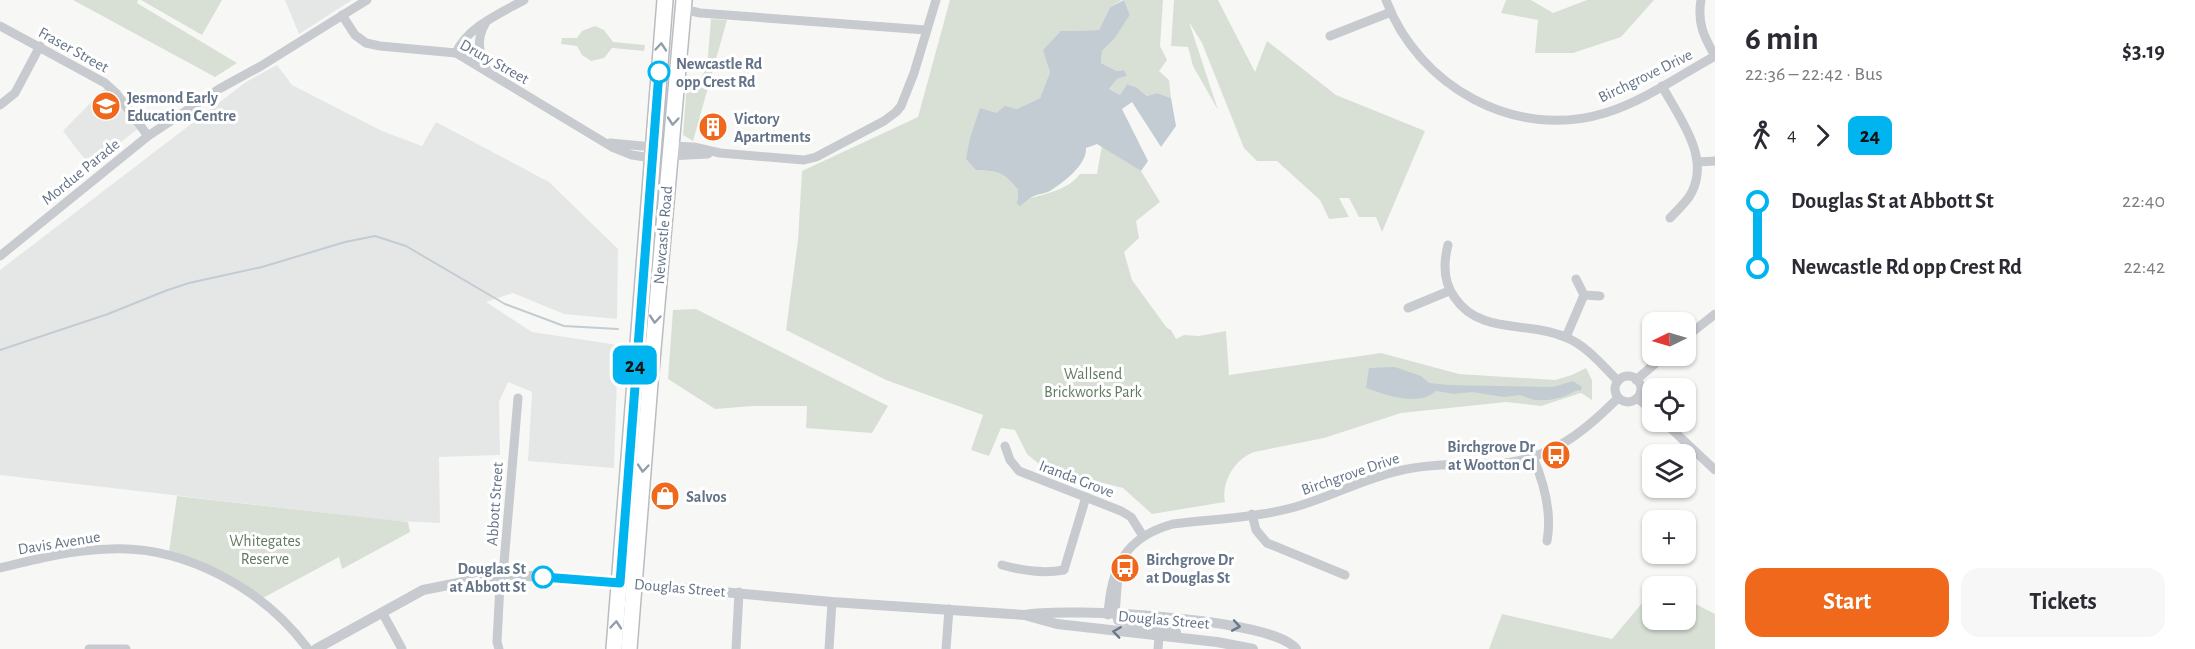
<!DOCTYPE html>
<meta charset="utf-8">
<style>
body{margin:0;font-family:"Alegreya Sans",sans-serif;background:#f7f7f7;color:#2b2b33;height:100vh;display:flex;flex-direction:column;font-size:22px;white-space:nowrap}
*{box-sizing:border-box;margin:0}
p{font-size:20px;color:#7c7c81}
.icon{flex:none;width:33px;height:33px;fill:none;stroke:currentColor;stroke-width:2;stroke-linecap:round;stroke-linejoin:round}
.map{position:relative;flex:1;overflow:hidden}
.drawer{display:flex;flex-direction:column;background:#fff;width:480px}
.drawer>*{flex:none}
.badge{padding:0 12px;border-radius:9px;font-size:21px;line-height:39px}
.needle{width:39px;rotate:265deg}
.buttons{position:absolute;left:1642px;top:312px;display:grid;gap:12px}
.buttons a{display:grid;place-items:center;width:54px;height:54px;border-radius:12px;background:#fff;box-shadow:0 2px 4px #0004;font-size:30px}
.map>.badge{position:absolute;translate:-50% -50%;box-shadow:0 0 0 3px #fff}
.legs{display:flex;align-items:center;gap:9px;height:66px;padding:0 30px;font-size:20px}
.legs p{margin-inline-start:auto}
.head{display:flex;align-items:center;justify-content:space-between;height:102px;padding:0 30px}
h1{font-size:33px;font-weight:700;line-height:45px}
.action{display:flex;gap:12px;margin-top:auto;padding:12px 30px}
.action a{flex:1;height:69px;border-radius:18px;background:#f0681c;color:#fff;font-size:24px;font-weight:700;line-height:69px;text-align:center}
.action a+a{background:#f7f7f7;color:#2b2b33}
ul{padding:0 30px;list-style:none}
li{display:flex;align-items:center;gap:21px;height:66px;font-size:22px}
li i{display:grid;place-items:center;width:9px;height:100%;margin:0 8px;background:currentColor}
li i::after{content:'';width:15px;height:15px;margin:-8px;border:4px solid;border-radius:50%;background:#fff}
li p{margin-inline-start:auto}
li:first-child i{background:linear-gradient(#0000 50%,currentColor 0)}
li:last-child i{background:linear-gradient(currentColor 50%,#0000 0)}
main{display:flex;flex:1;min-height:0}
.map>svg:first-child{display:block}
.built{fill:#e5e7e6}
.green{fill:#d8e0d5}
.water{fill:#c3ccd2}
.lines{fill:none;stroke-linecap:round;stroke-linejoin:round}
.stream{stroke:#c3ccd2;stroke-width:2}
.trunk-casing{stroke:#b9bcc0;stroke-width:18}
.minor{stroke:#c7cace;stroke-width:9}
.tertiary{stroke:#c7cace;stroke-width:10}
.trunk{stroke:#fff;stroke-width:15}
.oneway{stroke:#929eac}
.oneway2{stroke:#69788c}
.line-1-casing{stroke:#fff;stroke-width:14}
.line-1{stroke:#00b5ef;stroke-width:9}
.stop-1-dot{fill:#fff;stroke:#00b5ef;stroke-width:3}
.labels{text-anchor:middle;stroke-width:6;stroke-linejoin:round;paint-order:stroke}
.street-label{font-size:16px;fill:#647488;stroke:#fff}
.stop-label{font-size:16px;font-weight:bold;fill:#647488;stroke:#fff;text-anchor:start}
.poi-label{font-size:16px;font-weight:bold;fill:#647488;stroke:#fff;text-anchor:start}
.park-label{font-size:16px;fill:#627a60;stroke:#fff}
</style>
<main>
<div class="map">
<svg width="1715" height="649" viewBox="0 0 1715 649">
<rect width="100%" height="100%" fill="#f7f8f5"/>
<!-- built -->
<g class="built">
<polygon points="285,0 352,0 299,34"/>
<polygon points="277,65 292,85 382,131 422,146 436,122 549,182 618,249 617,319 564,314 513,293 486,302 532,332 618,345 614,468 528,461 532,392 508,382 499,402 500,455 439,457 440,523 396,521 0,475 0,270 246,82"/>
<polygon points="109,84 139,128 90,166 63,131"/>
</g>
<!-- green -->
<g class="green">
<polygon points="73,0 138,0 137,3 237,63 215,77"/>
<polygon points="141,0 222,0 202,35"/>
<path d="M950 0H1122L1110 7 1099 30 1061 31 1050 72 1040 98 1017 109 1005 107 996 113 976 170C998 171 1004 172 1018 190L1017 203C1038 194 1066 193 1080 174H1097L1102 145 1141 171 1160 202 1136 221 1139 238 1124 252 1132 280 1167 328 1171 330 1176 339 1184 335 1199 336 1226 331 1229 375 1381 353 1459 374 1555 380 1572 375 1586 368 1592 380V400L1581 393 1541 406 1506 402 1401 413 1324 438 1254 452C1235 459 1221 482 1225 502L1152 514 1123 488 1044 468 1027 454 1015 430 1001 428 989 456 971 450 983 415 886 380 786 330 798 240 802 171 918 117Z"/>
<polygon points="1124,0 1163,0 1160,46 1167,60 1159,71 1169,80 1171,98 1157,93 1147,96 1136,87 1127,84 1120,95 1109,89 1117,79 1127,76 1124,70 1117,71 1101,63 1102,51 1115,38 1130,15"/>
<polygon points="1174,0 1218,0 1255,72 1267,41 1336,95 1425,131 1382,232 1376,217 1359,217 1349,198 1339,198 1349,217 1329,219 1320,200 1277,161 1257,161 1244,148 1202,43 1189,22 1218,110 1193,66 1188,47 1171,46"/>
<polygon points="1506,0 1531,0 1553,13 1587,0 1654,0 1621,37 1573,53 1535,53 1538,20 1501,13"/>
<polygon points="711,19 727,20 693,141 683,135 687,82 698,82 707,68"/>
<polygon points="595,26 604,30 613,42 645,45 644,51 612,48 604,58 591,61 582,55 577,46 561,44 562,38 577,38 582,31"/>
<polygon points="696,309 888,406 872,433 806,428 807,406 753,406 715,409 668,379 673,310"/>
<polygon points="177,496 408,522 410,532 342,569 339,557 263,598 169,552"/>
<polygon points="1653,590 1653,620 1686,620 1686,599 1715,614 1715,649 1489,649 1502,614 1612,639"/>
</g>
<!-- water -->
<g class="water">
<path d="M1124 0 1130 15 1115 38 1102 51 1101 63 1117 71 1124 70 1127 76 1117 79 1109 89 1120 95 1127 84 1136 87 1147 96 1157 93 1171 98 1176 126 1161 147 1132 102 1122 109 1148 161 1141 171 1097 144 1086 148C1087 165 1064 182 1050 191 1044 194 1037 194 1032 197 1028 199 1024 203 1020 206L1017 204 1018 190C1004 172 998 171 976 170L966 159 970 138 980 108 996 113 1005 106 1017 109 1040 98 1050 72 1043 50 1061 31 1099 30 1110 7Z"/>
<path d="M1395 367 1421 376 1429 383 1448 385 1553 387 1573 381 1582 387 1581 391 1578 390 1563 397 1549 400H1534L1520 395 1504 397 1472 392 1454 394 1436 391C1418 407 1386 395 1366 388L1369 368Z"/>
</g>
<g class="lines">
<!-- stream -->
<polyline class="stream" points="0,350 108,314 165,291 189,283 262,267 345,242 375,236 406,246 505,304 564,326 618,329"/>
<!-- trunk casing -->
<g class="trunk-casing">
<g id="trunk">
<polyline points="614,649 665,0"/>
<polyline points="629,649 650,383 684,0"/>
</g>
</g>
<!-- minor -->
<g class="minor">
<path d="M1386 0C1418 86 1515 141 1605 113 1644 101 1679 76 1715 56"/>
<path d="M1701 0C1697 23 1704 37 1715 56"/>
<polyline points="683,9 700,13 926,30"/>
<polyline points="342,15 355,35 366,43 380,46 456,53 612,147 632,155 652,158"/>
<path d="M485 24C475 41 480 55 488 72"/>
<polyline points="0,26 105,83 116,93 148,136"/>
<polyline points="1330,36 1391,12"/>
<path d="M456 53C467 27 501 13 524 0"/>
<path d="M1662 86C1680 119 1713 160 1689 197 1683 205 1676 212 1670 218"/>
<polyline points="0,105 15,93 40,46"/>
<polyline points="610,143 653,147"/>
<polyline points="671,146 694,147 720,153 804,160 816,157 884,121 896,112 901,106 914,73 936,0"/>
<polyline points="669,156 708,154"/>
<polyline points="1698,162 1715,161"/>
<path d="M1448 245C1443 264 1443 282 1455 298 1480 335 1528 321 1565 337 1586 345 1602 365 1618 381"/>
<polyline points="0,256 148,136 219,89 261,66 367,0"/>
<polyline points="1576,279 1584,295 1600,296"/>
<polyline points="1408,308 1449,291"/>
<polyline points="1566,337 1584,295"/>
<polyline points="1686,337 1715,314"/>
<circle cx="1628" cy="389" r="13"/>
<polyline points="1636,380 1664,356"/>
<polyline points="1637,398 1653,411"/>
<polyline points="1664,422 1715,470"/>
<polyline points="1005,446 1010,460 1019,471 1121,511 1131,517 1143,536"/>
<path d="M1533 457C1544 483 1552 514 1547 541"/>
<polyline points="1252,514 1256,530 1267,543 1345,575"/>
<path d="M1002 565C1023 571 1042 574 1064 570L1086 497"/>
<path d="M0 568C36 559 72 550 109 549 184 545 264 589 308 649"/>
<polyline points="382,612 402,649"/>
<path d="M1108 615C1111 567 1125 537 1173 524 1213 519 1256 518 1295 507 1330 497 1363 479 1398 471 1430 463 1461 465 1493 464 1548 461 1581 435 1618 398"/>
<polyline points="1115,615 1118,574"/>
<polyline points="89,649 126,649"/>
<polyline points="499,649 497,642 500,584 504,563 518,398"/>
<polyline points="736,649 739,592"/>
<polyline points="829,649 832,602"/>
<polyline points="946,649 949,609"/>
<polyline points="1158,649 1159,636"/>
</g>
<!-- tertiary -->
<g class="tertiary">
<path d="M634 584 832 602 1025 615C1066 607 1274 618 1296 649"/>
<polyline points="1028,616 1057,624 1217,642 1253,649"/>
<polyline points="1118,620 1176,632"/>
<polyline points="316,649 423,590 503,574 619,583"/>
</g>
<!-- trunk -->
<use href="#trunk" class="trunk"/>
</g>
<!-- one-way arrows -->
<defs><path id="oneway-chevron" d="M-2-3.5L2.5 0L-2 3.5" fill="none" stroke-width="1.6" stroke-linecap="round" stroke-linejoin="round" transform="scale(1.5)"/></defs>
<g class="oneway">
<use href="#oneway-chevron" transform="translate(661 47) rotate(-85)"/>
<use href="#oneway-chevron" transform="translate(673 121) rotate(95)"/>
<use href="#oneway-chevron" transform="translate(655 319) rotate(95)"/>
<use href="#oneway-chevron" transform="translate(643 468) rotate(95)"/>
<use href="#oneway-chevron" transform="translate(616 625) rotate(-85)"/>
</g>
<g class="oneway2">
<use href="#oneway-chevron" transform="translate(1236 626) rotate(10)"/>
<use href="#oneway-chevron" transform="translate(1117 632) rotate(-172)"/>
</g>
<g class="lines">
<!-- line-1 casing -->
<g class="line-1-casing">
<polyline id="line-1" points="543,577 620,583 659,72"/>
</g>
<!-- line-1 -->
<use href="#line-1" class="line-1"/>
</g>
<!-- icons -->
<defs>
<g id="school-disc" transform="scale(1.5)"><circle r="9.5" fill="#f0681c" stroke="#fff"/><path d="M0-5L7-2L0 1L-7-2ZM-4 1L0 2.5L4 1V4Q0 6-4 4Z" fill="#fff"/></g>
<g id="building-disc" transform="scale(1.5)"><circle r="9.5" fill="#f0681c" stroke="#fff"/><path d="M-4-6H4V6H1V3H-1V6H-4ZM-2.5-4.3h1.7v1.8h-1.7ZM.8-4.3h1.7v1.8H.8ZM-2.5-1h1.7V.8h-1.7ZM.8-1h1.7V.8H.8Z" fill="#fff"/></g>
<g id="bus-disc" transform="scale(1.5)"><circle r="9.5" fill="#f0681c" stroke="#fff"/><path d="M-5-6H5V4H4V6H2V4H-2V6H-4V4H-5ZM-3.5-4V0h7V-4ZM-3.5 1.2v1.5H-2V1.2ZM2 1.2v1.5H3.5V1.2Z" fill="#fff"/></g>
<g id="shop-disc" transform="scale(1.5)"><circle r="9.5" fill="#f0681c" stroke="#fff"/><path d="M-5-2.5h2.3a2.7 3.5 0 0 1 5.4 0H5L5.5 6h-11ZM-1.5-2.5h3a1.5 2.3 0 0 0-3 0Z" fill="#fff"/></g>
</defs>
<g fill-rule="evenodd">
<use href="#school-disc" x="106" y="106"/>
<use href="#building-disc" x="713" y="127"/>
<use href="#bus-disc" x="1556" y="455"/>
<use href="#shop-disc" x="665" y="496"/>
<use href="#bus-disc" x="1125" y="568"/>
</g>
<!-- markers -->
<g class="stop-1-dot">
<circle cx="659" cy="72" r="10"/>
<circle cx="543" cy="577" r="10"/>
</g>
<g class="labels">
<!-- street labels -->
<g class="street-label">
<text transform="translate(74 49) rotate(29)" y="6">Fraser Street</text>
<text transform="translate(495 61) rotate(29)" y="6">Drury Street</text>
<text transform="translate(1645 75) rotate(-26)" y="6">Birchgrove Drive</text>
<text transform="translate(80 171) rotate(-39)" y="6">Mordue Parade</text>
<text transform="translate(662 235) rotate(-85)" y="6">Newcastle Road</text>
<text transform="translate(1350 473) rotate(-19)" y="6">Birchgrove Drive</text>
<text transform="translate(1077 478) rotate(21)" y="6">Iranda Grove</text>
<text transform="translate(494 504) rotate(-86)" y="6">Abbott Street</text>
<text transform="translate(59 542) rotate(-9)" y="6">Davis Avenue</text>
<text transform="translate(680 587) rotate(5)" y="6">Douglas Street</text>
<text transform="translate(1164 619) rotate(5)" y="6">Douglas Street</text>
</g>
<!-- stop labels -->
<g class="stop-label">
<text x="676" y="69">Newcastle Rd<tspan x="676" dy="18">opp Crest Rd</tspan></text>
<text x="526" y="574" text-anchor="end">Douglas St<tspan x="526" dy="18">at Abbott St</tspan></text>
</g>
<!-- poi labels -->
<g class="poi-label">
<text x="127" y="103">Jesmond Early<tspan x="127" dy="18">Education Centre</tspan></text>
<text x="734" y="124">Victory<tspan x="734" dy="18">Apartments</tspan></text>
<text x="1535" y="452" text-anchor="end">Birchgrove Dr<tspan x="1535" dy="18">at Wootton Cl</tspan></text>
<text x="686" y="502">Salvos</text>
<text x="1146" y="565">Birchgrove Dr<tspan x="1146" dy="18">at Douglas St</tspan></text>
</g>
<!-- park labels -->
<g class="park-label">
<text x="1093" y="379">Wallsend<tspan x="1093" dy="18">Brickworks Park</tspan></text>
<text x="265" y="546">Whitegates<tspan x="265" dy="18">Reserve</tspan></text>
</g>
</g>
</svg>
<div class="buttons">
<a><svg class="needle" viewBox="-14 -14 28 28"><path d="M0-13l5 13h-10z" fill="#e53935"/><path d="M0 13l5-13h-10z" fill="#7c7c81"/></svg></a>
<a><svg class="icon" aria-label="locate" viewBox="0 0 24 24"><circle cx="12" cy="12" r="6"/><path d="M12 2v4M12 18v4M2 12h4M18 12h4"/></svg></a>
<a><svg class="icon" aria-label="layers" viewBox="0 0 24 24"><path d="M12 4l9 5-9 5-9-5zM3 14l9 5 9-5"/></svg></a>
<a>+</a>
<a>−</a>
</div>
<b class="badge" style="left:635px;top:365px;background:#00b5ef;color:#111">24</b>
</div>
<section class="drawer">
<div class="head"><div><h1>6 min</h1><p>22:36 – 22:42 · Bus</p></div><b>$3.19</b></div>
<div class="legs"><svg class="icon" aria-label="walk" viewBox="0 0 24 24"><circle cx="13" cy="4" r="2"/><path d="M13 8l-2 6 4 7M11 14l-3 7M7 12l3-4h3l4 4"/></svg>4<svg class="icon" aria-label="forward" viewBox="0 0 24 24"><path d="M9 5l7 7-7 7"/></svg><b class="badge" style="background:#00b5ef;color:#111">24</b></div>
<ul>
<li><i style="color:#00b5ef"></i><b>Douglas St at Abbott St</b><p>22:40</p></li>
<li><i style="color:#00b5ef"></i><b>Newcastle Rd opp Crest Rd</b><p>22:42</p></li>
</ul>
<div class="action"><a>Start</a><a>Tickets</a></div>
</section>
</main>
